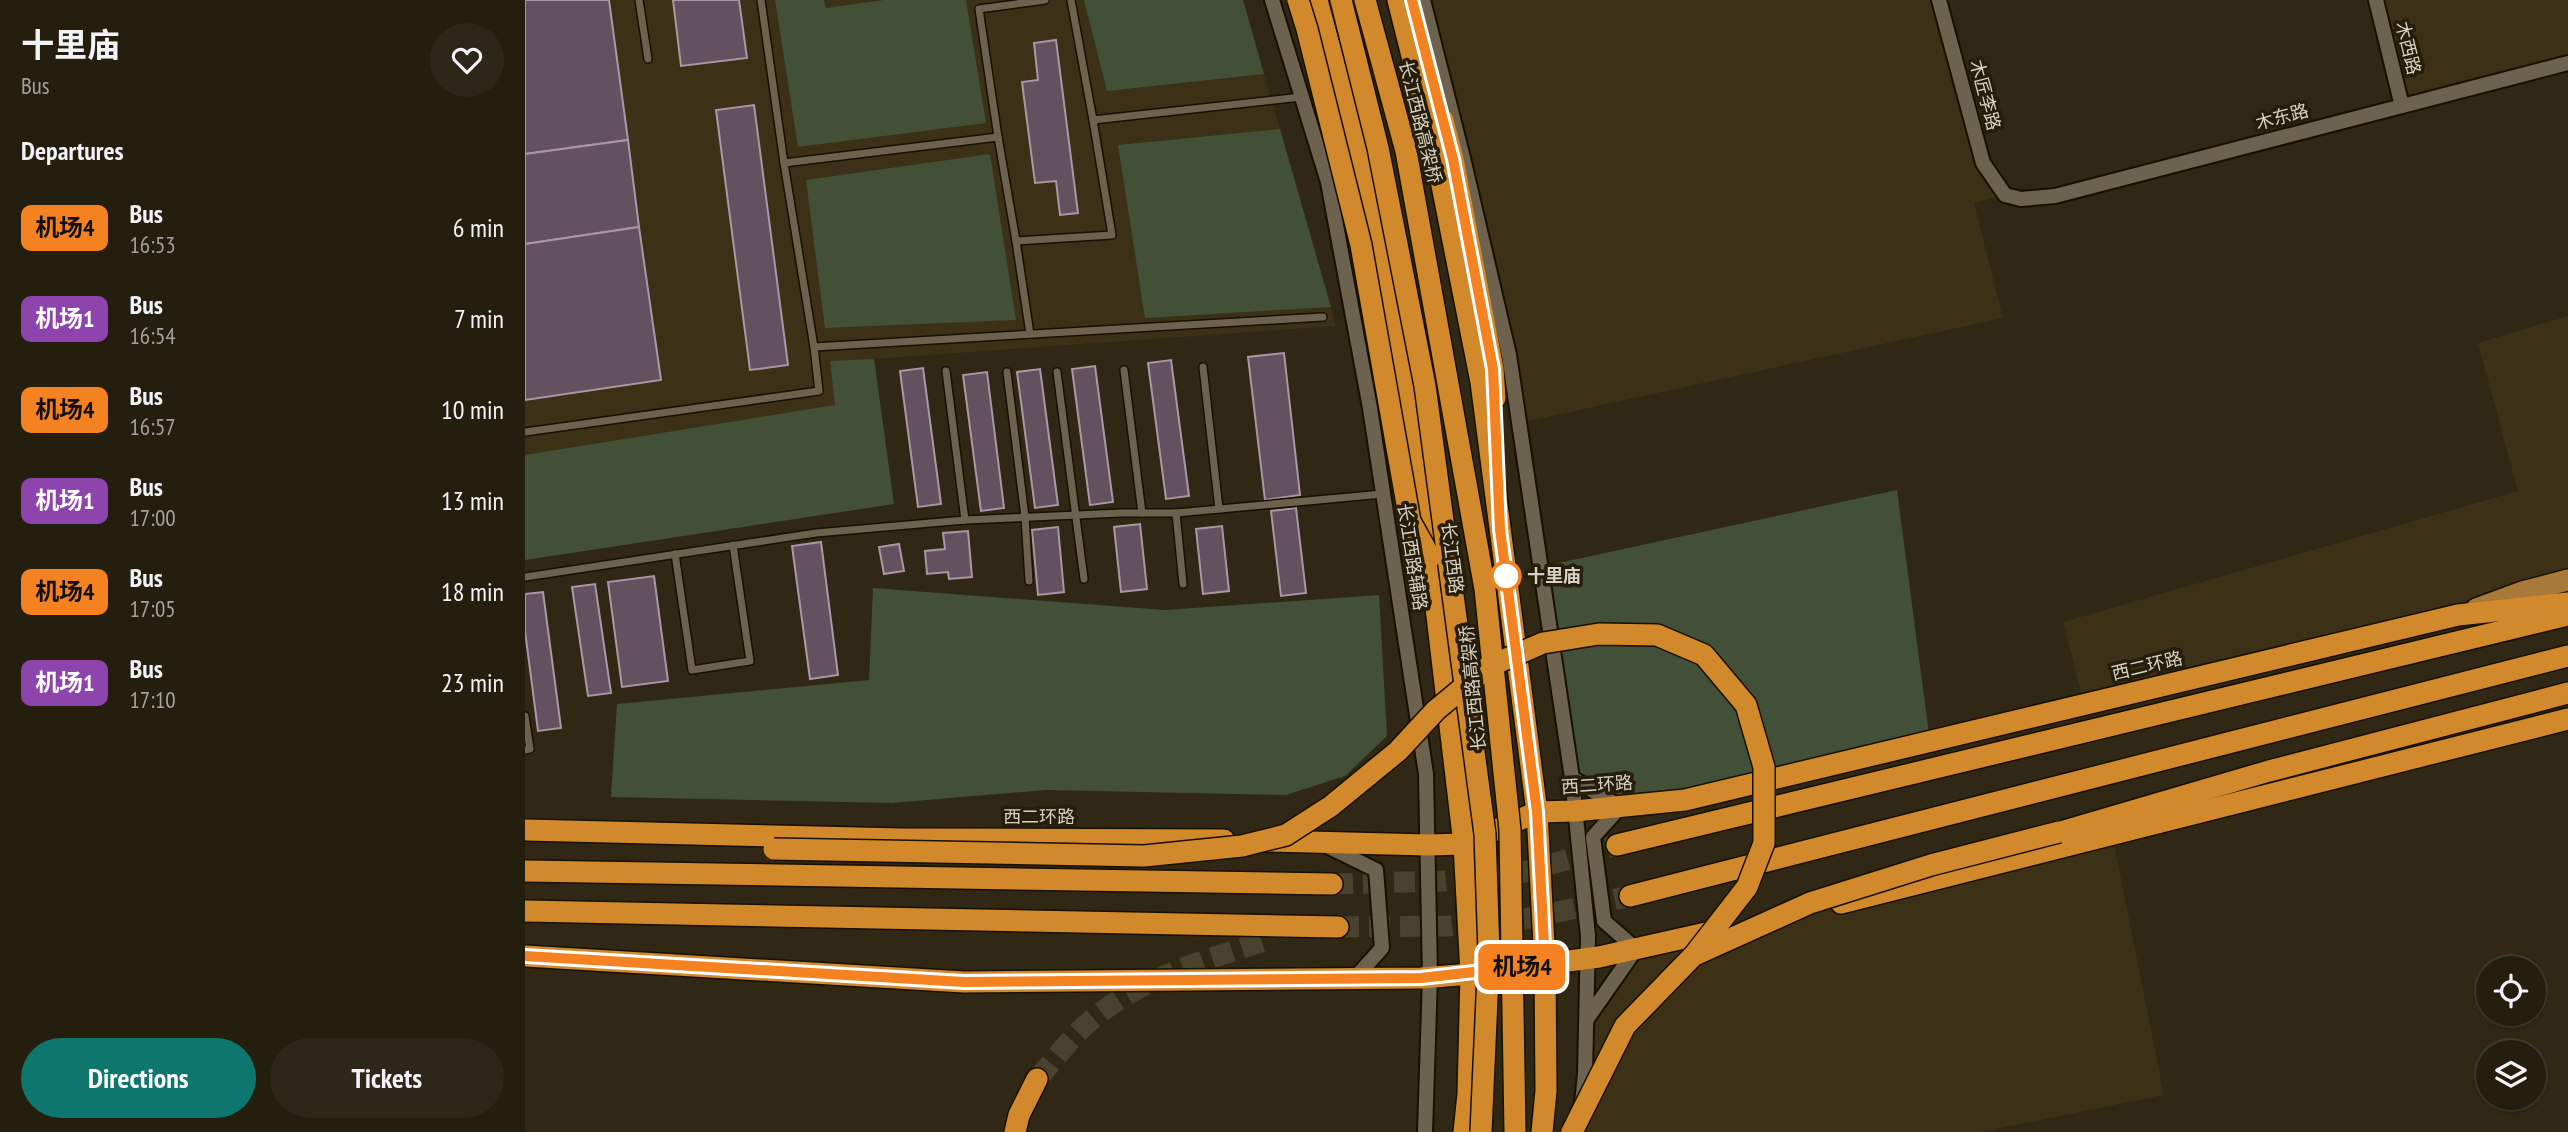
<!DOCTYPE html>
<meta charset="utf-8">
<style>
body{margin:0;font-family:"PT Sans Narrow","Noto Sans SC",sans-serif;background:#2c2718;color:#f1f3f6;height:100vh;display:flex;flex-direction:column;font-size:26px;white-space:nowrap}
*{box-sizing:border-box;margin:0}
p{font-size:23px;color:#a3a29e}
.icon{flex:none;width:38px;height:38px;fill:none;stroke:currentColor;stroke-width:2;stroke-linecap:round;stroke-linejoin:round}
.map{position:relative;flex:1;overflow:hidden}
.details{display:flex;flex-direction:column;background:#241e0f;width:525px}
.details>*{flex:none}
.badge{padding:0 14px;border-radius:10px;font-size:24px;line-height:46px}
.controls{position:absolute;left:1951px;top:956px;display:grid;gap:14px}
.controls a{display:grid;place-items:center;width:70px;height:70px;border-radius:50%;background:#241e0f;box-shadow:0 2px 5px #0004,0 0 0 2px #413c2f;font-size:35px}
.map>.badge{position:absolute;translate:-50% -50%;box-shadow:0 0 0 4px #fff}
h2{padding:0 21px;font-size:26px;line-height:63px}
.round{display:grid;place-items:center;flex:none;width:74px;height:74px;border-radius:37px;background:#2c2718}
.headline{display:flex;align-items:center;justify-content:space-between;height:119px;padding:0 21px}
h1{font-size:33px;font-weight:700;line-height:52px}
.action{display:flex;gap:14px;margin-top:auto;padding:14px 21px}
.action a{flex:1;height:80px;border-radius:42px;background:#0f766e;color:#fff;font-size:28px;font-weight:700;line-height:80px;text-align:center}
.action a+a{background:#2c2718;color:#f1f3f6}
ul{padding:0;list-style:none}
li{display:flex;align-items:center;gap:21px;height:91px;padding:0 21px}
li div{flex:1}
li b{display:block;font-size:26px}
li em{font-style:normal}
li .badge{min-width:77px;font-weight:700;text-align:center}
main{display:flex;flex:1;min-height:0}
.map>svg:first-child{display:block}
.built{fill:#3c3016}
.green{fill:#415036}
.building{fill:#645160;stroke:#ab96a6;stroke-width:2}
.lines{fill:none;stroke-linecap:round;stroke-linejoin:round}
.highway-tunnel{stroke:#49422f;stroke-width:21;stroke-dasharray:21 10;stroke-linecap:butt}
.lane-casing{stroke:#181001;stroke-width:10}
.street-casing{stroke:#181001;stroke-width:18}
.primary-casing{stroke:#181001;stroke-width:24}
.highway-casing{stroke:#181001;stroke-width:24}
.lane{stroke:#6c624d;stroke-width:7}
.street{stroke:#6c624d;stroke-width:14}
.primary{stroke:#a97939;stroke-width:21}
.highway{stroke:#d2892c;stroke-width:21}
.highway-bridge-casing{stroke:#181001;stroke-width:24;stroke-linecap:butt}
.highway-bridge{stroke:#d2892c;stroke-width:21}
.line-casing{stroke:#fff;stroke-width:16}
.line{stroke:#f58220;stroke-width:10}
.stop-dot{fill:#fff;stroke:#f58220;stroke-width:3.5}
.labels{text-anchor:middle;stroke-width:7;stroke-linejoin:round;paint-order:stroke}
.street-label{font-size:18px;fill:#d8d2c6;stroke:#261e0b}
.stop-label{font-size:18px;font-weight:bold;fill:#d8d2c6;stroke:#261e0b;text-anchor:start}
</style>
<main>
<section class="details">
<div class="headline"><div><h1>十里庙</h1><p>Bus</p></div><a class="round"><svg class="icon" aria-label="heart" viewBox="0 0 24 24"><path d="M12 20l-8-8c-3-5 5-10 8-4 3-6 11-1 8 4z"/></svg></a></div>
<h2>Departures</h2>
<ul>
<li><span class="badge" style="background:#f58220;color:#111">机场4</span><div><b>Bus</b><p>16:53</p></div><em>6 min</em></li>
<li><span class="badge" style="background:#8e44ad;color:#fff">机场1</span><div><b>Bus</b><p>16:54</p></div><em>7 min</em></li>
<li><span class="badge" style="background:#f58220;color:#111">机场4</span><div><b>Bus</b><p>16:57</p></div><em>10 min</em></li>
<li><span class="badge" style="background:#8e44ad;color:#fff">机场1</span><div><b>Bus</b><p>17:00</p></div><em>13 min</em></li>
<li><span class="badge" style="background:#f58220;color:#111">机场4</span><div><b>Bus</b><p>17:05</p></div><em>18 min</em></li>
<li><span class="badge" style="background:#8e44ad;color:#fff">机场1</span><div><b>Bus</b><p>17:10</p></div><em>23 min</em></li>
</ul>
<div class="action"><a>Directions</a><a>Tickets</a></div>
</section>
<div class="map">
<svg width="2043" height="1132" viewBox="0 0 2043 1132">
<rect width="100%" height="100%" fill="#302814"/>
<!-- built -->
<g class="built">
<polygon points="0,0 718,0 811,326 349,359 369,504 0,560"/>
<polygon points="898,0 1414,0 1458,162 1480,195 1449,203 1478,318 994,423"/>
<polygon points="1851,0 2043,0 2043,63 1877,106"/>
<polygon points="2043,316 2043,580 1559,705 1538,622 1993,491 1953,343"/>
<polygon points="1587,833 1639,1095 1456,1132 1054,1132 1061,1020 1111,949 1313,904"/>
</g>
<!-- green -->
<g class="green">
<polygon points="250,0 299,0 301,8 359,0 441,0 461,123 273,147"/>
<polygon points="559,0 718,0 739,74 582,91"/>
<polygon points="755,129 806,307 620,318 593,145"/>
<polygon points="465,154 491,320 300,328 281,180"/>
<polygon points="349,359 369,504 0,560 0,455 310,405 305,361"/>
<polygon points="1372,490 1405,742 1095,807 1047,778 1015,567"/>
<polygon points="348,588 640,610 854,595 862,736 820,776 761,795 521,790 366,803 86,797 92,704 344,680"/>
</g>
<!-- building -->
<g class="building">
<polygon points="0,0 84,0 103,140 0,154"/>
<polygon points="148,0 214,0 222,58 156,66"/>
<polygon points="531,40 553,213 535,215 531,181 510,183 497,82 513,80 509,43"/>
<polygon points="229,105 263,365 225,370 191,110"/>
<polygon points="103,140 114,227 0,244 0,154"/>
<polygon points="114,227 136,380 0,400 0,244"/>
<polygon points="759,353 775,495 740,500 723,357"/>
<polygon points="646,360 664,496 641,499 623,363"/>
<polygon points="570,366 588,502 565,505 547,369"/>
<polygon points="398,368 416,504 393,507 375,371"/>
<polygon points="515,369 533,505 510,508 492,372"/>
<polygon points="462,372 479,508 456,511 438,375"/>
<polygon points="771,508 781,593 756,596 746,511"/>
<polygon points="615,524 622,589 596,592 589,527"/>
<polygon points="697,526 704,591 678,594 671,529"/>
<polygon points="533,527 539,592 513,595 507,530"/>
<polygon points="443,531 447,577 424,579 423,572 402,574 400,551 420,549 418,533"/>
<polygon points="296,542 313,675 285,679 267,546"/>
<polygon points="374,544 379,571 359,574 354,547"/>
<polygon points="129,576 143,681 97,687 83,582"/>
<polygon points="70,584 86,693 63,696 47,587"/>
<polygon points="18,592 36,728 13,731 0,631 0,594"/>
</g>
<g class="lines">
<!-- highway-tunnel -->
<g class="highway-tunnel">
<polyline points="807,884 917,881 996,873 1092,845"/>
<polyline points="813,927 923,926 1000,919 1105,896"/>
<path d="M512 1079C529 1061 544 1039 563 1023 612 979 678 961 739 941"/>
</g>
<!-- lane casing -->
<g class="lane-casing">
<g id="lane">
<polyline points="114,0 123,59"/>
<polyline points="236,0 259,163 473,137 454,9 520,0"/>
<polyline points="546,0 568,120 776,97"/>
<polyline points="473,137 491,241 587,235 568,120"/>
<polyline points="259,163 289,347"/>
<polyline points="491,241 505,334"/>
<polyline points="678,367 694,509"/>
<polyline points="599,370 617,513"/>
<polyline points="421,371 440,520"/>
<polyline points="482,372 500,517 504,581"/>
<polyline points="532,372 559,579"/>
<polyline points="0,432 294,391 289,347 798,317"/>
<polyline points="651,513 658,584"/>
<polyline points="150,554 167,670 225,661 208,545"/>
<polyline points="0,577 291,533 440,520 596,513 651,513 858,494"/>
<polyline points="0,716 5,749 0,750"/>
</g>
</g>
<!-- street casing -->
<g class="street-casing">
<g id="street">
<polyline points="747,0 803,182 845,408 901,774 905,977 900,1132"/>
<polyline points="898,0 938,158 984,355 1047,778 1063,936 1060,1074 1057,1103"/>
<polyline points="1414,0 1458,163 1480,195 1496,199 1530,196 2043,63"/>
<polyline points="1851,0 1877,106"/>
<polyline points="1047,778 1095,807 1068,837 1079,921 1111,949 1062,1019"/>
<polyline points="802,846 851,870 857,948 829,979"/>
</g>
</g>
<!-- primary casing -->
<g class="primary-casing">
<polyline id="primary" points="1951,609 1997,592 2043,580"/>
</g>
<!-- highway casing -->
<g class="highway-casing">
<g id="highway">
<polyline points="792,0 831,145 883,396 905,557 939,844 946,974 943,1094 939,1132"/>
<polyline points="873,0 908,140 956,382 1012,812 1020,964 1021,1091 1017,1132"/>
<polyline points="918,120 928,159 968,369 970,398"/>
<polyline points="0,830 376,839 699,840"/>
<polyline points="1539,831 1744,771 2043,693"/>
<polyline points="741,841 903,845 939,844 1012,812 1050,811 1160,800 1933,615 2043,603"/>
<polyline points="1092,845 2043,615"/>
<polyline points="0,871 807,884"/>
<polyline points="1105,896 2043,656"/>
<path d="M1316 903C1558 840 1801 781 2043 719"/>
<polyline points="0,911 813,927"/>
<polyline points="0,956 439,982 896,978 946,974 1074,957 1199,929"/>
<polyline points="490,1132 494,1115 512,1079"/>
</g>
</g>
<!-- lane -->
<use href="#lane" class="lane"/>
<!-- street -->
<use href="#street" class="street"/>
<!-- primary -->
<use href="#primary" class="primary"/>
<!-- highway -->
<use href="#highway" class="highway"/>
<!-- highway-bridge casing -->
<g class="highway-bridge-casing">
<g id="highway-bridge">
<polyline points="773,0 782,29 836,245 885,521 905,557"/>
<polyline points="816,0 853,148 900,386 960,834 964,953 956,1132"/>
<polyline points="840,0 881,151 960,589 985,830 990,1132"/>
<polyline points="249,849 619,856 717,846 761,835 806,806 873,751 911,710 963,667 1018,643 1074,634 1132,635 1179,655 1221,705 1239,767 1239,843 1222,887 1170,954 1100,1026 1047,1132"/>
<polyline points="1172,954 1285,903 1406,865 1534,832"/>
</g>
</g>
<!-- highway-bridge -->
<use href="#highway-bridge" class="highway-bridge"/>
</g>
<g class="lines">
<!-- line casing -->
<g class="line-casing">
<polyline id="line" points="0,956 439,982 896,978 1020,964 1012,812 975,529 968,369 928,159 887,0"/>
</g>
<!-- line -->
<use href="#line" class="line"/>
</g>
<!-- markers -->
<circle class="stop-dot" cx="981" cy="576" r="14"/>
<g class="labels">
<!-- street labels -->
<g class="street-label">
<text transform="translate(1883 48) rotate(76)" y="6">木西路</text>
<text transform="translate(1460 95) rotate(75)" y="6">木匠李路</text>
<text transform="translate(1757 117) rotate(-15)" y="6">木东路</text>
<text transform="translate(895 122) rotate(76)" y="6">长江西路高架桥</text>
<text transform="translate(887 557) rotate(81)" y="6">长江西路辅路</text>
<text transform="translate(927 558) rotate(83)" y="6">长江西路</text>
<text transform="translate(1622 666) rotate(-13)" y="6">西二环路</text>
<text transform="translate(948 688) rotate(-96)" y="6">长江西路高架桥</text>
<text transform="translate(1072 785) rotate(-4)" y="6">西二环路</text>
<text x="514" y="823">西二环路</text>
</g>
<!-- stop labels -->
<g class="stop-label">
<text x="1002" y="582">十里庙</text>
</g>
</g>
</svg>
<div class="controls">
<a><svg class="icon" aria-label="locate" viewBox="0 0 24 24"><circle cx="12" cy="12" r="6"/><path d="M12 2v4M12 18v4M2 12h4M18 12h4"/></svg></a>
<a><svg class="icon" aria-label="layers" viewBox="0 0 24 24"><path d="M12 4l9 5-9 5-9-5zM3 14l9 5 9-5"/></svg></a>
</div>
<b class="badge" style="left:997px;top:967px;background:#f58220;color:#111">机场4</b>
</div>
</main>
